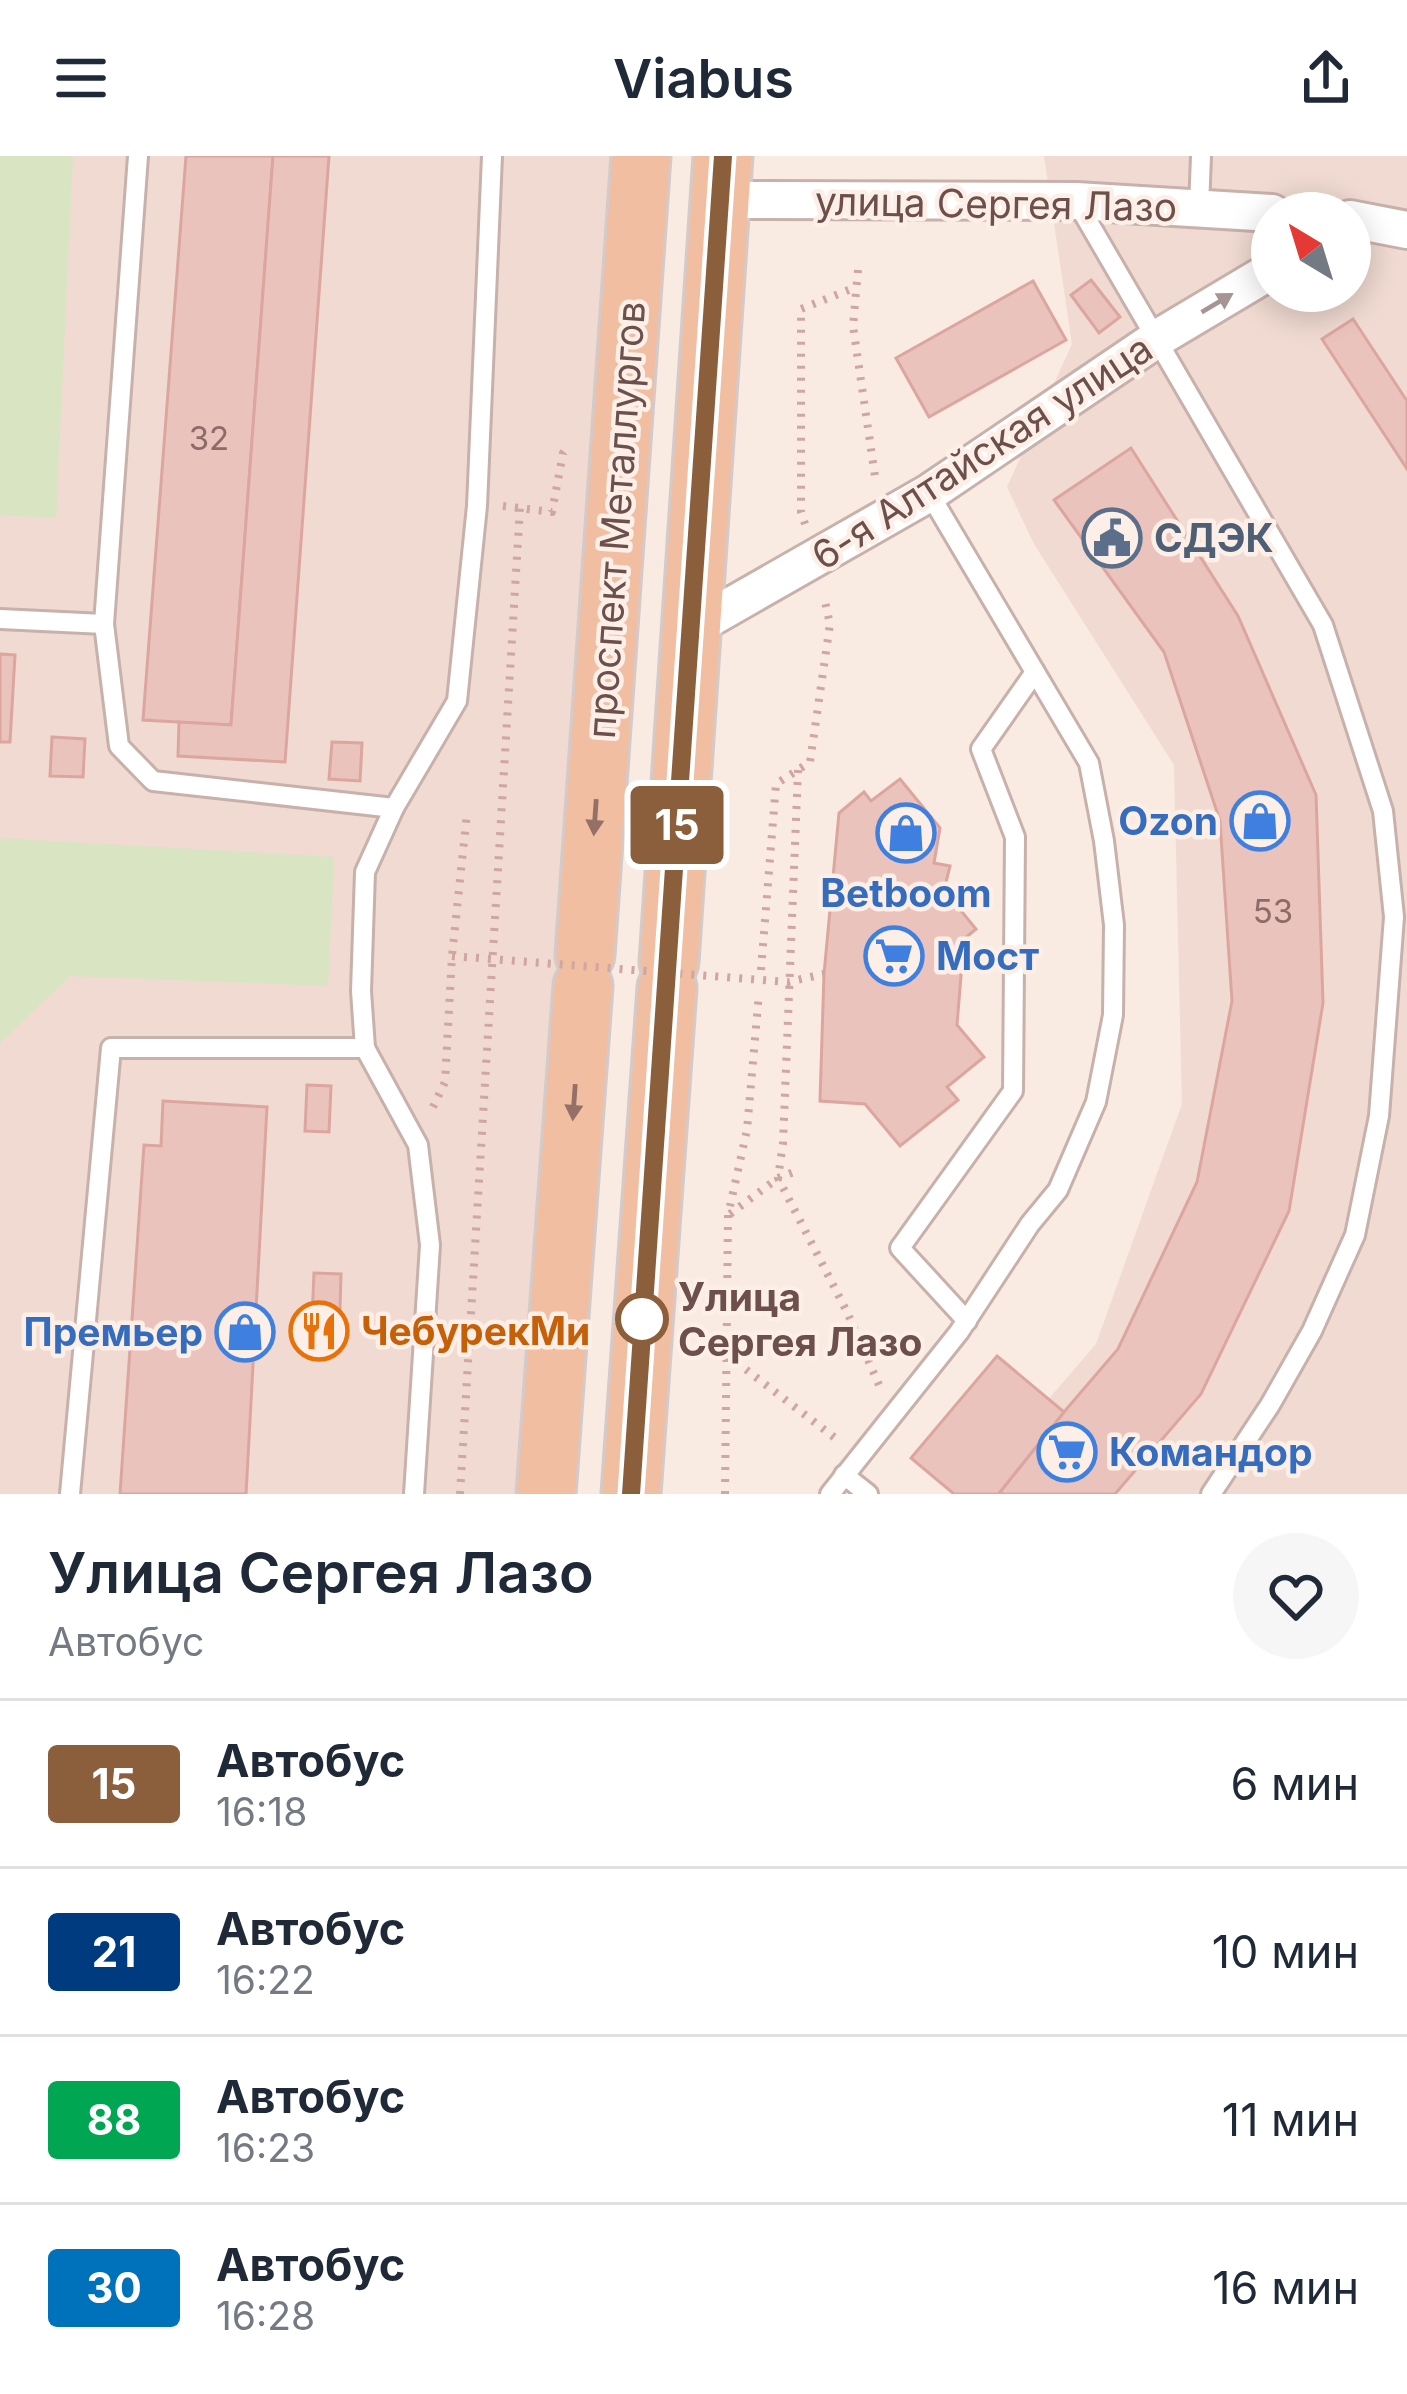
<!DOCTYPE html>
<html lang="ru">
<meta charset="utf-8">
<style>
body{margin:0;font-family:Inter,sans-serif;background:#f6f6f7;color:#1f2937;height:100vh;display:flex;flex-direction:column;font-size:45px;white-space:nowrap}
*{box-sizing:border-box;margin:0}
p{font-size:39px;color:#747a83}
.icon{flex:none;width:66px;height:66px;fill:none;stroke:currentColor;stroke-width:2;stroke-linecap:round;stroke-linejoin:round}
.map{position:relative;height:1338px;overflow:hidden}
.details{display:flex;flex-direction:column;background:#fff;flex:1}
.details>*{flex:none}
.badge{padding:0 24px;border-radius:9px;font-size:42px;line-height:78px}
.needle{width:78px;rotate:322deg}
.fabs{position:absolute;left:1251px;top:36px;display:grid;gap:24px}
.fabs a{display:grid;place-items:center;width:120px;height:120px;border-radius:50%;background:#fff;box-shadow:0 6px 30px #0003;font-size:60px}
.map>.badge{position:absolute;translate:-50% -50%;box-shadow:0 0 0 6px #fff}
.round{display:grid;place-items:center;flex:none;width:126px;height:126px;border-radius:63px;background:#f6f6f7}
.head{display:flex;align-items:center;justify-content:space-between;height:204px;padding:0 48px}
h1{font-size:57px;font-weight:600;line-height:90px}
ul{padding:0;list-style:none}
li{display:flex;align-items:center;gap:36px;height:168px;padding:0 48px;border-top:3px solid #e0e1e3}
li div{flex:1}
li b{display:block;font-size:45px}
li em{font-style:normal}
li .badge{min-width:132px;font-weight:700;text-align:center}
header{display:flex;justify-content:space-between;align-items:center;height:156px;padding:0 48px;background:#fff;font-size:54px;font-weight:600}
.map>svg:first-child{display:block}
.residential{fill:#f0dad1;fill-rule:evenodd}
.green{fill:#d9e4c3}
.building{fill:#ebc3bd;stroke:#dca69f;stroke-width:3}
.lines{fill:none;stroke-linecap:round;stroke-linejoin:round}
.service-casing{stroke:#c8b0ab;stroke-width:24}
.minor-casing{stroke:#c8b0ab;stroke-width:42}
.primary-casing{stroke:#d3cac9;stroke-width:63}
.path{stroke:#cfa6a1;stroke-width:8;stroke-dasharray:3 9;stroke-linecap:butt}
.service{stroke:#fff;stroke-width:18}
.minor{stroke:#fff;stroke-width:36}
.primary{stroke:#f1bea1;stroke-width:57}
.path-bridge{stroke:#cfa6a1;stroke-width:8;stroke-dasharray:3 9;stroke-linecap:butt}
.oneway{fill:#a79594}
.oneway2{fill:#957066}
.line-casing{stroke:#fff;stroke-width:27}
.line{stroke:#8b5e3c;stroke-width:18}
.stop-dot{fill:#fff;stroke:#8b5e3c;stroke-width:6}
.labels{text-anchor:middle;stroke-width:9;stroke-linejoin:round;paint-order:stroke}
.number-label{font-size:33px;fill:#8c6c68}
.street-label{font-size:39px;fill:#6d4f4c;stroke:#fcefe7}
.service-label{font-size:39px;font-weight:bold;fill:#4e5e75;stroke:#fcefe7;text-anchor:start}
.shop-label{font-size:39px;font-weight:bold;fill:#366cbe;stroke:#fcefe7;text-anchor:end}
.stop-label{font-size:39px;font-weight:bold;fill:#6d4f4c;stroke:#fcefe7;text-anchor:start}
.food-label{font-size:39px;font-weight:bold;fill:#c56008;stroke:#fcefe7;text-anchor:start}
</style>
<header><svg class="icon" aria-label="menu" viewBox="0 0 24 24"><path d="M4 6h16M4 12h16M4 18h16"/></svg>Viabus<svg class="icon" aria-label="share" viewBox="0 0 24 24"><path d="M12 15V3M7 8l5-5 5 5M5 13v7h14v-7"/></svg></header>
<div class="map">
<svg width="1407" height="1338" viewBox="0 0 1407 1338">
<rect width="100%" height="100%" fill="#f9eae2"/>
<!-- residential -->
<g class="residential">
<polygon points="0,0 641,0 546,1338 0,1338"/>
<path d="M1044 0H1407V1338H982V1320L1096 1188 1182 948 1174 609 1034 388 1007 331 1072 188ZM1272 57H1350V135H1272Z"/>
</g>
<!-- green -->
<g class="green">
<polygon points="0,0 73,0 56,362 0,359"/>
<polygon points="0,682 334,701 328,830 70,820 0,887"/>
</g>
<!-- building -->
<g class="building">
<polygon points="186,0 273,0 231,569 143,564"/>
<polygon points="273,0 329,0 285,606 178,600 179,566 231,569"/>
<polygon points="1091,124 1120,161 1099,177 1071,139"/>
<polygon points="1033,125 1066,184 929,261 896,202"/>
<polygon points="1353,163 1407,245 1407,313 1322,183"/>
<polygon points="1131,292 1238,460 1316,639 1323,847 1289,1055 1201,1238 1115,1338 1003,1338 1000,1336 1064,1256 1118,1193 1197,1026 1232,845 1220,665 1164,496 1054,344"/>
<polygon points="0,498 15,499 10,586 0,586"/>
<polygon points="52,581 85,583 83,621 50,620"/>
<polygon points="332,586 362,587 360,625 329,623"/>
<polygon points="900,623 940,672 934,707 950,710 944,734 976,773 964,783 957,869 984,901 947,931 958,944 900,990 865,948 820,945 824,818 839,657 864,636 871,645"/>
<polygon points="307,929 331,930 329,976 305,975"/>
<polygon points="163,945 267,951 246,1338 120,1338 144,989 161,990"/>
<polygon points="314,1117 341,1118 339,1187 311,1186"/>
<polygon points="997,1200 1064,1256 1000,1336 1003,1338 954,1338 911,1302"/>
</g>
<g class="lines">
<!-- service casing -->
<g class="service-casing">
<g id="service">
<polyline points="138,0 104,468 119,590 153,625 394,652"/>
<polyline points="1076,45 1323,469 1383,655 1394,761 1379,960 1355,1079 1312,1175 1270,1249 1211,1338"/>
<polyline points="1199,52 1201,0"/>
<polyline points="0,463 104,468"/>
<polyline points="967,1165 900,1092 1013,935 1015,681 981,593 1035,516"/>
<polyline points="844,1319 868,1338"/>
<polyline points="70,1338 111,892 365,892"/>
<polyline points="414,1338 430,1089 418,989 365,892 361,835 365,716 394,652 457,545 477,350 492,0"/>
<polyline points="830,1338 959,1176 1030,1068 1058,1034 1096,946 1113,859 1114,769 1104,685 1089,607 929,337"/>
</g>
</g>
<!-- minor casing -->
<g class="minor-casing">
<g id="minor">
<polyline points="720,44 1076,45 1272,57"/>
<polyline points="1350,63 1407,74"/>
<polyline points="689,474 929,337 1158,182 1272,114"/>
</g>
</g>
<!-- primary casing -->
<g class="primary-casing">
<g id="primary">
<polyline points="585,799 641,0"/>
<polyline points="669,806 723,0"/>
<polyline points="546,1338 583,830"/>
<polyline points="631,1338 667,832"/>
</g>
</g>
<!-- path -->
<g class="path">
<polyline points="858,114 853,170 876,327"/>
<polyline points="503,350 552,356 563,297 568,291"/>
<polyline points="805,368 801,356 801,153 856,131"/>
<polyline points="798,614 783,987 778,1022 847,1156 879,1229"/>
<polyline points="761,814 776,628 810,606 830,468 824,441"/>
<polyline points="433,951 445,926 452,800 467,657"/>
<polyline points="730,1058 778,1022 799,1014"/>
<polyline points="727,1199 839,1285"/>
<polyline points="460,1338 520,351"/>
<polyline points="725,1338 728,1059 747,974 759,837"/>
</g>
<!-- service -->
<use href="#service" class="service"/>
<!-- minor -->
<use href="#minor" class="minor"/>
<!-- primary -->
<use href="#primary" class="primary"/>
<!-- path-bridge -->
<polyline class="path-bridge" points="452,800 788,826 824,818"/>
</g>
<!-- one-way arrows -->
<defs><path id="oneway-solid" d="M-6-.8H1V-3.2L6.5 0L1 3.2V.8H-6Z" transform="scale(3)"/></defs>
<use class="oneway" href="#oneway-solid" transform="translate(1217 147) rotate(-31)"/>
<g class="oneway2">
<use href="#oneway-solid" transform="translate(595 661) rotate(94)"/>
<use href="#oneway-solid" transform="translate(574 946) rotate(94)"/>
</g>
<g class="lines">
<!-- line casing -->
<g class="line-casing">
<polyline id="line" points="631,1338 723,0"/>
</g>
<!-- line -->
<use href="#line" class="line"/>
</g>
<!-- icons -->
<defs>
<g id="civic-ring" transform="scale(3)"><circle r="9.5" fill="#fcefe7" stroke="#5c6f8a" stroke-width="1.5"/><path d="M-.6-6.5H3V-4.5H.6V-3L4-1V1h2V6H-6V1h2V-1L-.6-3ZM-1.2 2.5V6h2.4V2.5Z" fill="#5c6f8a"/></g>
<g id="shop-ring" transform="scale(3)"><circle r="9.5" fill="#fcefe7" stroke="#3f7fe0" stroke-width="1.5"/><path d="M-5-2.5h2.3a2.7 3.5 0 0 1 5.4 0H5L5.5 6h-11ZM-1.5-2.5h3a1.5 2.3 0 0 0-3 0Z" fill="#3f7fe0"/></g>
<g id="supermarket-ring" transform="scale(3)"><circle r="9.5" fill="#fcefe7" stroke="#3f7fe0" stroke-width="1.5"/><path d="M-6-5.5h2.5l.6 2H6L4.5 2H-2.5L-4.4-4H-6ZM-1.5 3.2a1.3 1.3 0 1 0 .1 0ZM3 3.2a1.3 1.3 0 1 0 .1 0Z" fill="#3f7fe0"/></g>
<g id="restaurant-ring" transform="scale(3)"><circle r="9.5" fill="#fcefe7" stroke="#e8710a" stroke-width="1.5"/><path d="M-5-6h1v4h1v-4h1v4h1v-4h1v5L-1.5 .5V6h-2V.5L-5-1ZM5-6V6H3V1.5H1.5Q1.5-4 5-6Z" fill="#e8710a"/></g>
</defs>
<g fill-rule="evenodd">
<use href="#civic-ring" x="1112" y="382"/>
<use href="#shop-ring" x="1260" y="665"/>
<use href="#shop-ring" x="906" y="677"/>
<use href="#supermarket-ring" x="894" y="800"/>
<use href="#restaurant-ring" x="319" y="1175"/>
<use href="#shop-ring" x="245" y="1176"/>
<use href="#supermarket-ring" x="1067" y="1296"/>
</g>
<!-- markers -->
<circle class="stop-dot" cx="642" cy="1163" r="24"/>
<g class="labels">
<!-- number labels -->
<g class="number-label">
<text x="209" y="294">32</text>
<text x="1273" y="767">53</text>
</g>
<!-- street labels -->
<g class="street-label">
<text transform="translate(996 48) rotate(1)" y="14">улица Сергея Лазо</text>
<text transform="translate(982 296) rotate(-33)" y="14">6-я Алтайская улица</text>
<text transform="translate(616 364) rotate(-86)" y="14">проспект Металлургов</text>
</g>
<!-- service labels -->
<g class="service-label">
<text x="1154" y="396">СДЭК</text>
</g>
<!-- shop labels -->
<g class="shop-label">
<text x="1218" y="679">Ozon</text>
<text x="906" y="751" text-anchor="middle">Betboom</text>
<text x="936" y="814" text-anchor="start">Мост</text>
<text x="203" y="1190">Премьер</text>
<text x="1109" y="1310" text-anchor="start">Командор</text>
</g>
<!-- stop labels -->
<g class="stop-label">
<text x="678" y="1155">Улица<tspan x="678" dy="45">Сергея Лазо</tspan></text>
</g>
<!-- food labels -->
<g class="food-label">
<text x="361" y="1189">ЧебурекМи</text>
</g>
</g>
</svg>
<div class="fabs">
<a><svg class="needle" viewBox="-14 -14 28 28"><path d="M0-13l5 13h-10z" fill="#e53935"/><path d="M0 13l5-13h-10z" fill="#747a83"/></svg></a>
</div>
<b class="badge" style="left:677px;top:669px;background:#8b5e3c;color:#fff">15</b>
</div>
<section class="details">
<div class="head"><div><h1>Улица Сергея Лазо</h1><p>Автобус</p></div><a class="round"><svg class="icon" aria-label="heart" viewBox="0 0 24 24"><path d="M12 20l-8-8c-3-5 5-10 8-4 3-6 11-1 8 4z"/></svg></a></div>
<ul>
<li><span class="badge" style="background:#8b5e3c;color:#fff">15</span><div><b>Автобус</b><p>16:18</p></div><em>6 мин</em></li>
<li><span class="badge" style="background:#003b80;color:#fff">21</span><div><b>Автобус</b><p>16:22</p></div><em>10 мин</em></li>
<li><span class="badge" style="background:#00a651;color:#fff">88</span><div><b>Автобус</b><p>16:23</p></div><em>11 мин</em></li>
<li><span class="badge" style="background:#0072bc;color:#fff">30</span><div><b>Автобус</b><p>16:28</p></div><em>16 мин</em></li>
</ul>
</section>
